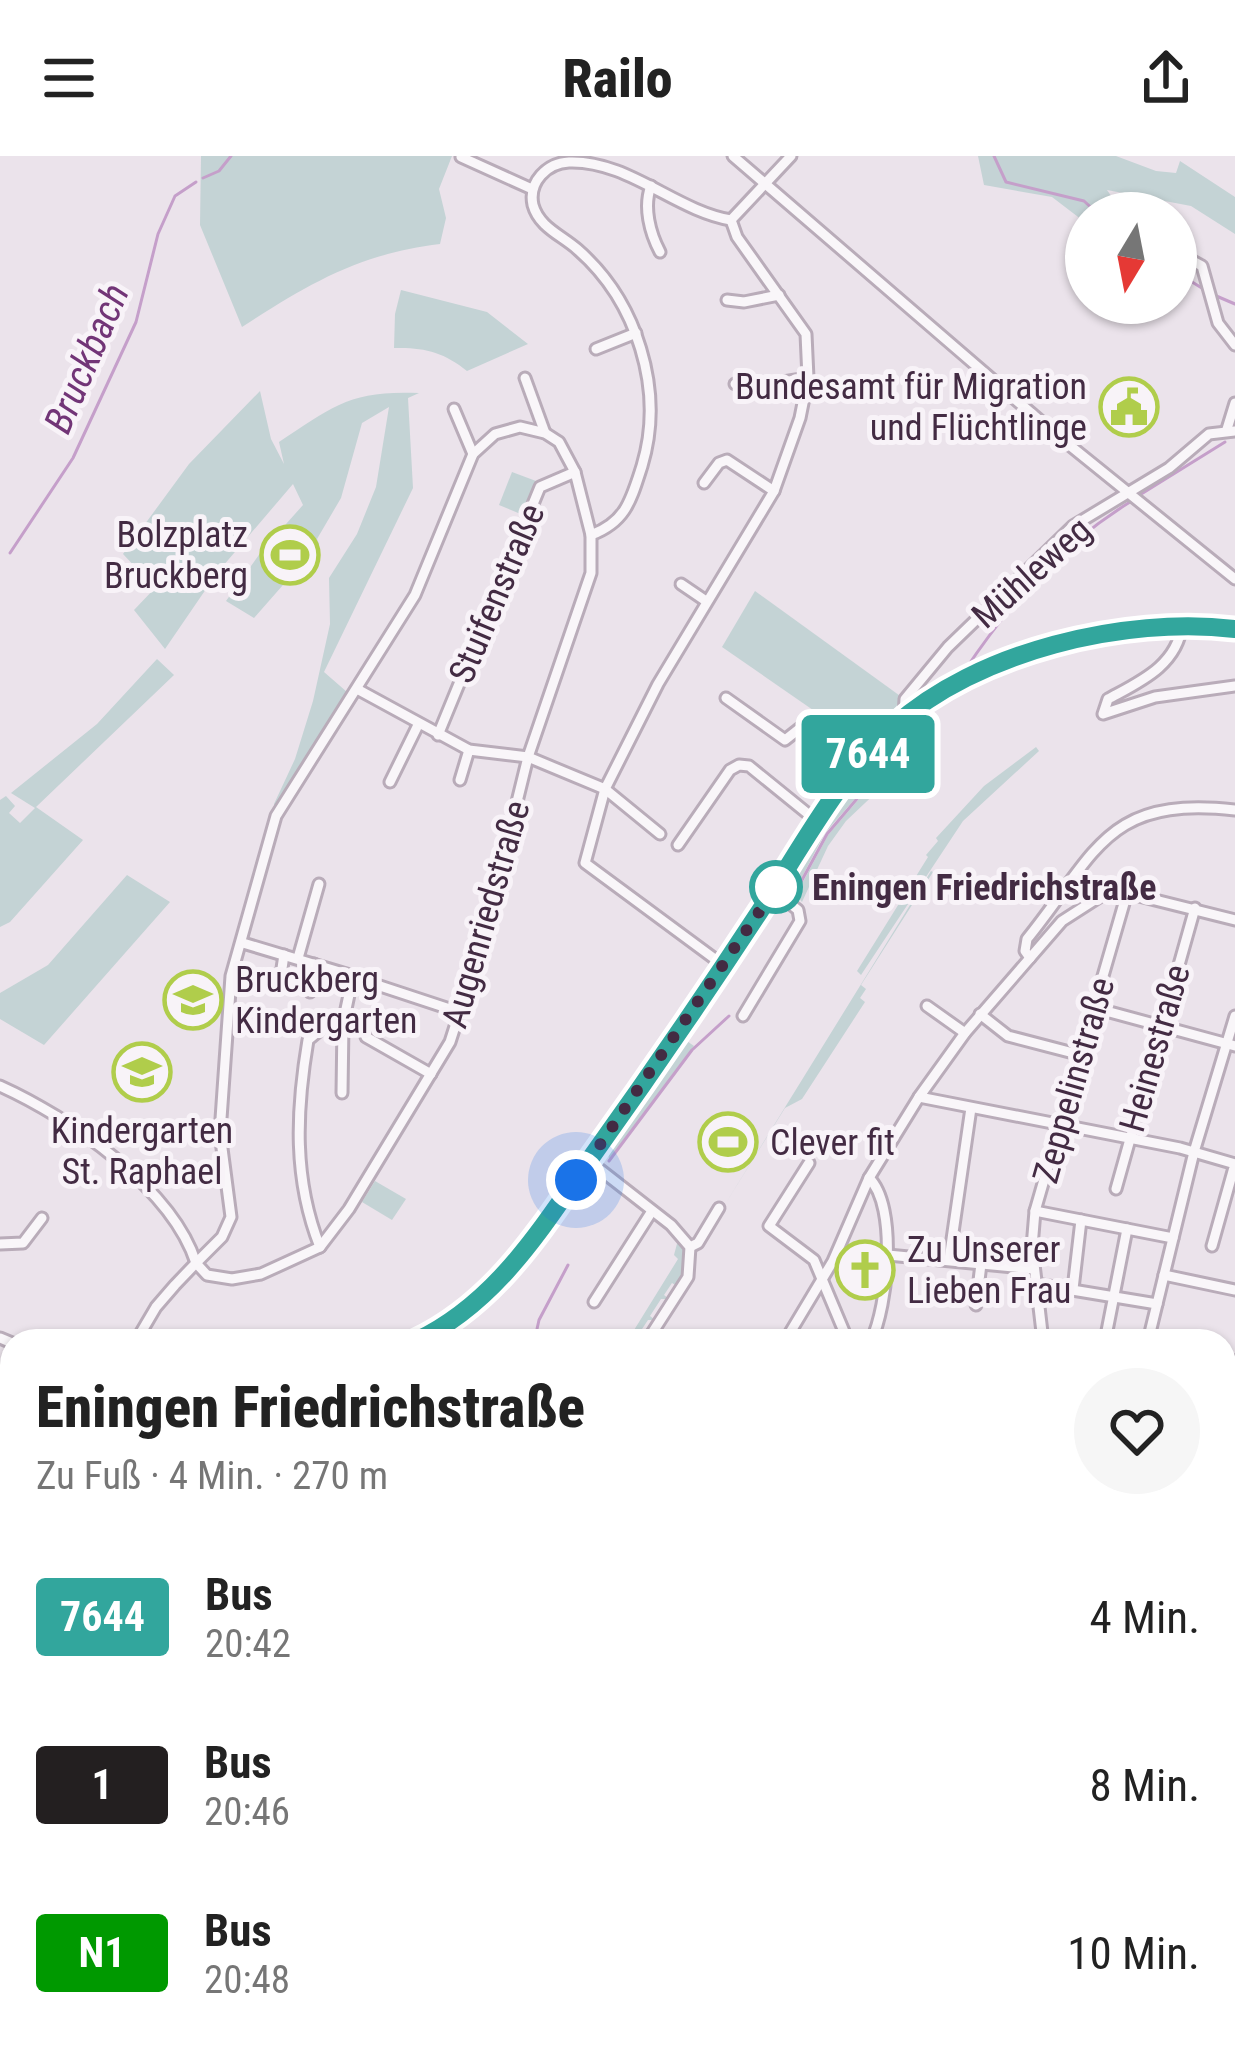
<!DOCTYPE html>
<html lang="de">
<meta charset="utf-8">
<style>
body{margin:0;font-family:"Roboto Condensed",sans-serif;background:#f6f6f6;color:#222;height:100vh;display:flex;flex-direction:column;font-size:45px;white-space:nowrap}
*{box-sizing:border-box;margin:0}
p{font-size:39px;color:#767676}
.icon{flex:none;width:66px;height:66px;fill:none;stroke:currentColor;stroke-width:2;stroke-linecap:round;stroke-linejoin:round}
.map{position:relative;flex:1;overflow:hidden}
.sheet{position:absolute;left:0px;top:1173px;width:1236px;height:735px;display:flex;flex-direction:column;background:#fff;border-radius:36px 36px 0 0;box-shadow:0 3px 9px #0004}
.sheet>*{flex:none}
.badge{padding:0 24px;border-radius:9px;font-size:42px;line-height:78px}
.needle{width:78px;rotate:190deg}
.controls{position:absolute;left:1065px;top:36px;display:grid;gap:24px}
.controls a{display:grid;place-items:center;width:132px;height:132px;border-radius:50%;background:#fff;box-shadow:0 3px 9px #0004;font-size:60px}
.you{position:absolute;width:60px;height:60px;margin:-30px;border:9px solid #fff;border-radius:50%;background:#1a73e8;box-shadow:0 0 0 18px #1a73e833}
.map>.badge{position:absolute;translate:-50% -50%;box-shadow:0 0 0 6px #fff}
.round{display:grid;place-items:center;flex:none;width:126px;height:126px;border-radius:63px;background:#f6f6f6}
.summary{display:flex;align-items:center;justify-content:space-between;height:204px;padding:0 36px}
h1{font-size:57px;font-weight:800;line-height:90px}
ul{padding:0;list-style:none}
li{display:flex;align-items:center;gap:36px;height:168px;padding:0 36px}
li div{flex:1}
li b{display:block;font-size:45px}
li em{font-style:normal}
li .badge{min-width:132px;font-weight:700;text-align:center}
header{display:flex;justify-content:space-between;align-items:center;height:156px;padding:0 36px;background:#fff;font-size:54px;font-weight:800}
.map>svg:first-child{display:block}
.green{fill:#c4d3d5}
.lines{fill:none;stroke-linecap:round;stroke-linejoin:round}
.stream{stroke:#c59fca;stroke-width:3}
.street-casing{stroke:#b9acb9;stroke-width:15}
.street{stroke:#f9f6f9;stroke-width:9}
.secondary{stroke:#fff;stroke-width:14}
.line-casing{stroke:#fff;stroke-width:27}
.line{stroke:#32a69d;stroke-width:18}
.walk{stroke:#432b43;stroke-width:12;stroke-dasharray:0 21.6}
.stop-dot{fill:#fff;stroke:#32a69d;stroke-width:6}
.labels{text-anchor:middle;stroke-width:10;stroke-linejoin:round;paint-order:stroke}
.poi-label{font-size:36px;fill:#432b43;stroke:#f8f3f8;text-anchor:start}
.street-label{font-size:36px;fill:#432b43;stroke:#f8f3f8}
.stop-label{font-size:36px;font-weight:bold;fill:#432b43;stroke:#f8f3f8;text-anchor:start}
.water-label{font-size:39px;font-style:italic;fill:#723577;stroke:#f8f3f8}
</style>
<header><svg class="icon" aria-label="menu" viewBox="0 0 24 24"><path d="M4 6h16M4 12h16M4 18h16"/></svg>Railo<svg class="icon" aria-label="share" viewBox="0 0 24 24"><path d="M12 15V3M7 8l5-5 5 5M5 13v7h14v-7"/></svg></header>
<div class="map">
<svg width="1235" height="1906" viewBox="0 0 1235 1906">
<rect width="100%" height="100%" fill="#ebe3eb"/>
<!-- green -->
<g class="green">
<path d="M201 0H452L439 33 446 62 440 88C359 98 310 127 242 171L200 69Z"/>
<polygon points="978,0 1116,0 1156,15 1176,17 1180,5 1235,41 1235,78 1191,50 1107,34 1123,57 1086,57 1086,67 1052,41 984,29"/>
<path d="M401 134 487 156 528 188 467 215C444 196 423 191 394 192L395 158Z"/>
<path d="M260 235 271 283 284 308 279 286C333 250 351 234 419 237L408 242 413 332 324 516 347 536 275 654 274 648 295 603 313 545 330 468 329 422 357 378 376 331 389 251 362 267 341 342 317 383 319 388 254 462 226 445 261 396 303 349 293 328 217 417 165 493 134 454 155 432 123 398 189 308Z"/>
<polygon points="512,316 536,325 523,359 499,349"/>
<polygon points="755,435 903,542 865,590 722,491"/>
<polygon points="157,503 174,519 36,651 83,684 10,766 0,771 0,644 6,640 15,650 9,657 20,667 35,652 11,637 97,568"/>
<polygon points="1036,591 1039,595 963,665 861,819 857,815 928,701 926,699 938,685 936,682 984,630"/>
<polygon points="863,616 875,620 825,677 792,740 787,733 794,719"/>
<polygon points="877,622 884,629 846,665 828,690 802,746 796,739 828,679"/>
<polygon points="931,715 933,716 861,829 866,833 860,842 865,846 802,943 785,952 724,1050"/>
<polygon points="127,719 170,746 44,889 0,863 0,837 48,809"/>
<polygon points="684,883 694,890 609,1003 608,994"/>
<polygon points="375,1025 406,1043 392,1064 362,1046"/>
<path d="M678 1084C689 1101 686 1113 677 1130L672 1127 664 1139 669 1143H661L650 1160 655 1164H648L638 1179 642 1184 639 1185 631 1179 678 1103 674 1099Z"/>
</g>
<g class="lines">
<!-- stream -->
<g class="stream">
<polyline points="994,0 1006,26 1084,45 1097,57"/>
<polyline points="203,22 219,15 231,0"/>
<polyline points="1176,116 1205,134"/>
<polyline points="1214,139 1235,148"/>
<polyline points="1138,340 1225,286"/>
<polyline points="10,397 73,302 136,166 158,78 175,40 196,26"/>
<path d="M963 517C1009 448 1059 390 1130 346"/>
<polyline points="795,737 827,678 942,543"/>
<polyline points="609,1005 692,894 729,860"/>
<polyline points="544,1185 537,1173 539,1164 568,1109"/>
<polyline points="0,1661 12,1662"/>
<polyline points="150,1906 152,1896"/>
</g>
<!-- street casing -->
<g class="street-casing">
<g id="street">
<polyline points="733,0 1052,275 1235,423"/>
<polyline points="461,1 532,33"/>
<path d="M651 30C643 51 650 77 660 96"/>
<polyline points="1176,96 1202,110 1218,167 1235,189"/>
<polyline points="727,144 744,146 779,139"/>
<polyline points="596,193 636,177"/>
<polyline points="525,222 545,277"/>
<polyline points="735,228 752,231 808,222"/>
<polyline points="454,253 473,298"/>
<polyline points="1227,273 1235,247"/>
<polyline points="704,327 719,307 727,304 774,335"/>
<path d="M591 379C626 366 631 344 642 310 665 234 637 145 577 93 561 79 539 71 533 49 528 26 547 7 569 6 628 4 676 55 731 64"/>
<polyline points="681,428 706,445"/>
<path d="M1182 469C1177 510 1139 526 1108 543L1103 558 1155 541 1235 530"/>
<polyline points="357,533 469,594 528,601 605,633 660,678"/>
<polyline points="726,542 785,584 804,569 860,608"/>
<polyline points="904,560 905,543 948,491 1073,370 1169,312 1209,278 1235,275"/>
<polyline points="438,579 540,331 575,316"/>
<polyline points="460,624 469,594"/>
<polyline points="390,626 418,569"/>
<polyline points="678,689 730,614 739,609 749,610 818,666"/>
<path d="M243 787 353 820 343 867 331 865 308 884C296 955 293 1023 320 1091"/>
<polyline points="298,802 319,728"/>
<path d="M1030 802 1025 795 1027 783C1098 695 1106 640 1235 654"/>
<polyline points="723,809 585,707 605,633 658,528 774,335 800,262 808,222 806,178 737,81 731,64 791,0"/>
<polyline points="371,827 462,857"/>
<polyline points="279,832 284,799"/>
<polyline points="310,836 314,808"/>
<polyline points="927,850 965,877"/>
<polyline points="1095,852 1235,890"/>
<polyline points="980,858 1008,880 1081,899"/>
<polyline points="743,860 800,765 798,754 773,734"/>
<polyline points="366,881 431,918"/>
<path d="M0 930C69 961 172 1032 196 1107"/>
<polyline points="342,937 343,867"/>
<polyline points="919,941 1180,992 1235,1008 1212,1090"/>
<polyline points="589,1005 671,1069 690,1091 688,1121 647,1185"/>
<polyline points="809,1007 769,1070 814,1104 848,1185"/>
<path d="M869 1022C898 1050 888 1150 871 1185"/>
<polyline points="1116,1033 1195,752"/>
<polyline points="1035,1055 1173,1082"/>
<polyline points="0,1088 23,1087 42,1062"/>
<polyline points="690,1091 698,1087 719,1052"/>
<polyline points="888,1099 1034,1113"/>
<polyline points="949,1104 971,952"/>
<polyline points="1164,1119 1235,1134"/>
<polyline points="1036,1128 1157,1148"/>
<polyline points="1073,1133 1081,1064"/>
<polyline points="594,1146 652,1055"/>
<polyline points="976,1149 981,1108"/>
<polyline points="0,1182 12,1187"/>
<polyline points="136,1185 156,1151 175,1129 196,1107 222,1081 231,1061 220,977 231,820 276,660 415,439 473,298 495,278 520,271 545,277 559,286 575,316 591,379 591,417 528,601 484,780 450,886 349,1053 320,1091 261,1118 232,1123 207,1119 196,1107"/>
<polyline points="785,1185 833,1105 869,1022 919,941 965,877 1062,765 1104,738 1127,737 1235,764"/>
<polyline points="1043,1185 1032,1091 1035,1055 1127,737"/>
<polyline points="1105,1185 1127,1073"/>
<polyline points="1148,1185 1194,996 1235,860"/>
<polyline points="1224,1203 1235,1205"/>
<polyline points="1224,1277 1235,1278"/>
<polyline points="1224,1339 1235,1337"/>
<polyline points="1224,1448 1235,1449"/>
<polyline points="0,1578 12,1594"/>
<polyline points="0,1708 12,1713"/>
<polyline points="0,1789 12,1786"/>
<polyline points="1224,1795 1235,1809"/>
<polyline points="1224,1825 1235,1816"/>
<polyline points="270,1896 281,1906"/>
<polyline points="631,1902 633,1896"/>
<polyline points="111,1906 114,1896"/>
<polyline points="206,1906 215,1896"/>
</g>
</g>
<!-- street -->
<use href="#street" class="street"/>
<!-- secondary -->
<g class="secondary">
<path d="M416 1185C493 1150 538 1079 585 1011 642 929 698 846 755 763 797 701 834 632 887 577 966 496 1126 460 1235 473"/>
<polyline points="0,1534 12,1528"/>
</g>
</g>
<g class="lines">
<!-- line casing -->
<g class="line-casing">
<path id="line" d="M416 1185C496 1147 541 1073 590 1003 648 922 705 839 760 755 800 694 838 621 893 571 977 495 1125 460 1235 473"/>
</g>
<!-- line -->
<use href="#line" class="line"/>
<!-- walk -->
<polyline class="walk" points="576,1024 776,731"/>
</g>
<!-- icons -->
<defs>
<g id="civic-ring" transform="scale(3)"><circle r="9.5" fill="#f8f3f8" stroke="#b0cd4b" stroke-width="1.5"/><path d="M-.6-6.5H3V-4.5H.6V-3L4-1V1h2V6H-6V1h2V-1L-.6-3ZM-1.2 2.5V6h2.4V2.5Z" fill="#b0cd4b"/></g>
<g id="stadium-ring" transform="scale(3)"><circle r="9.5" fill="#f8f3f8" stroke="#b0cd4b" stroke-width="1.5"/><path d="M0-5a6.5 5 0 1 0 0 10a6.5 5 0 1 0 0-10ZM-3.5-1.8h7v3.6h-7Z" fill="#b0cd4b"/></g>
<g id="school-ring" transform="scale(3)"><circle r="9.5" fill="#f8f3f8" stroke="#b0cd4b" stroke-width="1.5"/><path d="M0-5L7-2L0 1L-7-2ZM-4 1L0 2.5L4 1V4Q0 6-4 4Z" fill="#b0cd4b"/></g>
<g id="church-ring" transform="scale(3)"><circle r="9.5" fill="#f8f3f8" stroke="#b0cd4b" stroke-width="1.5"/><path d="M-1.2-6h2.4v3.5h3.3v2.4h-3.3V6h-2.4V-.1h-3.3v-2.4h3.3Z" fill="#b0cd4b"/></g>
</defs>
<g fill-rule="evenodd">
<use href="#civic-ring" x="1129" y="251"/>
<use href="#stadium-ring" x="290" y="399"/>
<use href="#school-ring" x="193" y="844"/>
<use href="#school-ring" x="142" y="916"/>
<use href="#stadium-ring" x="728" y="986"/>
<use href="#church-ring" x="865" y="1114"/>
</g>
<!-- markers -->
<circle class="stop-dot" cx="776" cy="731" r="24"/>
<g class="labels">
<!-- poi labels -->
<g class="poi-label">
<text x="1087" y="243" text-anchor="end">Bundesamt für Migration<tspan x="1087" dy="41">und Flüchtlinge</tspan></text>
<text x="248" y="391" text-anchor="end">Bolzplatz<tspan x="248" dy="41">Bruckberg</tspan></text>
<text x="235" y="836">Bruckberg<tspan x="235" dy="41">Kindergarten</tspan></text>
<text x="142" y="987" text-anchor="middle">Kindergarten<tspan x="142" dy="41">St. Raphael</tspan></text>
<text x="770" y="999">Clever fit</text>
<text x="907" y="1106">Zu Unserer<tspan x="907" dy="41">Lieben Frau</tspan></text>
</g>
<!-- street labels -->
<g class="street-label">
<text transform="translate(1031 416) rotate(-42)" y="13">Mühleweg</text>
<text transform="translate(496 437) rotate(-67)" y="13">Stuifenstraße</text>
<text transform="translate(485 758) rotate(-74)" y="13">Augenriedstraße</text>
<text transform="translate(1154 892) rotate(-74)" y="13">Heinestraße</text>
<text transform="translate(1073 924) rotate(-74)" y="13">Zeppelinstraße</text>
</g>
<!-- stop labels -->
<g class="stop-label">
<text x="812" y="744">Eningen Friedrichstraße</text>
</g>
<!-- water labels -->
<g class="water-label">
<text transform="translate(86 202) rotate(-67)" y="14">Bruckbach</text>
</g>
</g>
</svg>
<div class="controls">
<a><svg class="needle" viewBox="-14 -14 28 28"><path d="M0-13l5 13h-10z" fill="#e53935"/><path d="M0 13l5-13h-10z" fill="#767676"/></svg></a>
</div>
<div class="you" style="left:576px;top:1024px"></div>
<b class="badge" style="left:868px;top:598px;background:#32a69d;color:#fff">7644</b>
<section class="sheet">
<div class="summary"><div><h1>Eningen Friedrichstraße</h1><p>Zu Fuß · 4 Min. · 270 m</p></div><a class="round"><svg class="icon" aria-label="heart" viewBox="0 0 24 24"><path d="M12 20l-8-8c-3-5 5-10 8-4 3-6 11-1 8 4z"/></svg></a></div>
<ul>
<li><span class="badge" style="background:#32a69d;color:#fff">7644</span><div><b>Bus</b><p>20:42</p></div><em>4 Min.</em></li>
<li><span class="badge" style="background:#231f20;color:#fff">1</span><div><b>Bus</b><p>20:46</p></div><em>8 Min.</em></li>
<li><span class="badge" style="background:#090;color:#fff">N1</span><div><b>Bus</b><p>20:48</p></div><em>10 Min.</em></li>
</ul>
</section>
</div>
